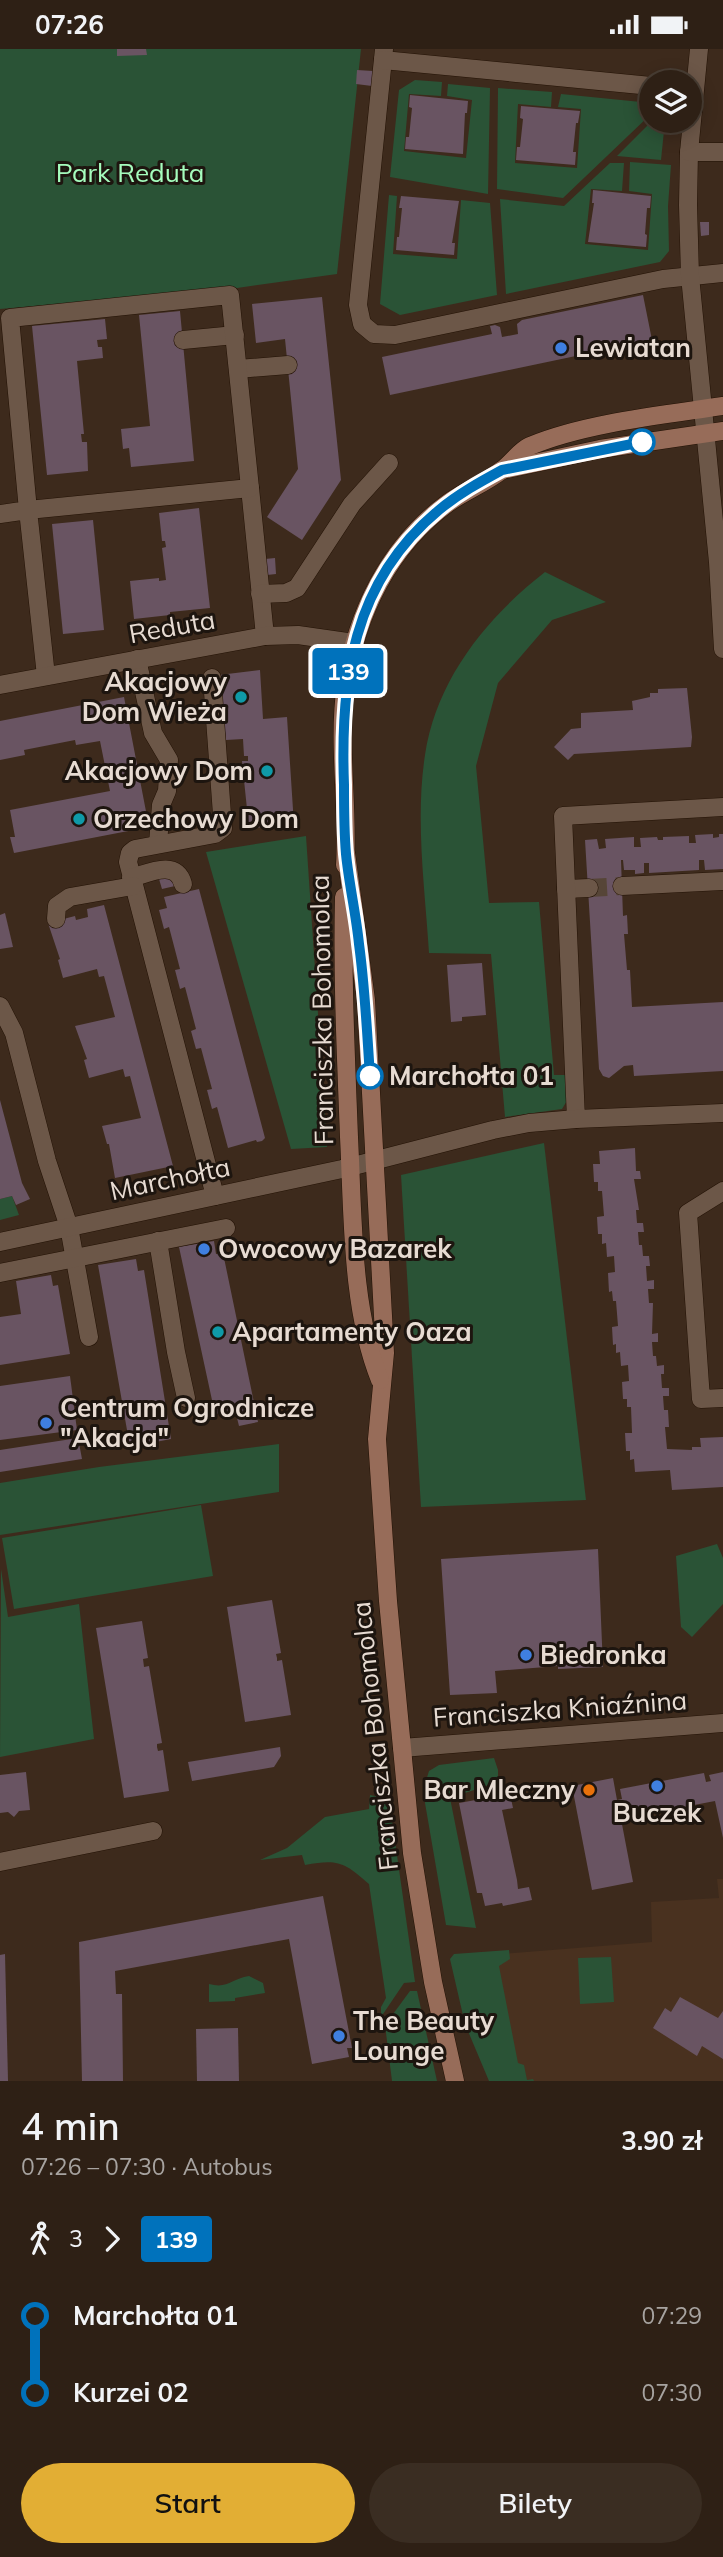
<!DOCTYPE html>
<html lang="pl">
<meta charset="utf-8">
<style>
body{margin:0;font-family:Mulish,sans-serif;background:#3a2d22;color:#f1f3f6;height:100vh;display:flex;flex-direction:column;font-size:26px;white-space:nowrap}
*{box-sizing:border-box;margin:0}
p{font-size:23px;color:#a7a3a0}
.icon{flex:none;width:38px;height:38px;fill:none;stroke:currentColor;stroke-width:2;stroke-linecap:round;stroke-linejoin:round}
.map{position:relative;height:2032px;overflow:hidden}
.sheet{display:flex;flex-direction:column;background:#2e2015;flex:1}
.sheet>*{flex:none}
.badge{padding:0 14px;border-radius:5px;font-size:24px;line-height:46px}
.fabs{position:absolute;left:639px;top:21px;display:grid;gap:14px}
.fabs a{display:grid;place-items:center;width:63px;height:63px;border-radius:50%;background:#2e2015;box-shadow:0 4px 18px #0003,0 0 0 2px #493e34;font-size:35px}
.map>.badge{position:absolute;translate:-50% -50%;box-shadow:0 0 0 4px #fff}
.legs{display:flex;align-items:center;gap:10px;height:77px;padding:0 21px;font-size:23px}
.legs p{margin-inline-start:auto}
.overview{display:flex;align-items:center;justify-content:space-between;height:119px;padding:0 21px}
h1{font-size:38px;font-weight:600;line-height:52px}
.primary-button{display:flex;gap:14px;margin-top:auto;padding:14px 21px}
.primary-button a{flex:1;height:80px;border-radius:42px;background:#e2ae34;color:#111;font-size:28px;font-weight:600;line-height:80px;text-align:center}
.primary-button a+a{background:#3a2d22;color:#f1f3f6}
ul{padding:0 21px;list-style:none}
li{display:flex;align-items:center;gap:24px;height:77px;font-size:26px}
li i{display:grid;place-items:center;width:10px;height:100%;margin:0 9px;background:currentColor}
li i::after{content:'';width:18px;height:18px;margin:-9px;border:5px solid;border-radius:50%;background:#2e2015}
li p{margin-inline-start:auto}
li:first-child i{background:linear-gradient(#0000 50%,currentColor 0)}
li:last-child i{background:linear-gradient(currentColor 50%,#0000 0)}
.status{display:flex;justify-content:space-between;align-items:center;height:49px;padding:0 35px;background:#2e2015;direction:ltr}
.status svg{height:19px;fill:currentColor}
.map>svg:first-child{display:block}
.built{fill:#49311f}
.green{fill:#2a5336}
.building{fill:#695462}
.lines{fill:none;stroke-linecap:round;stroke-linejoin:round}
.street-tunnel{stroke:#564537;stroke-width:18;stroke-dasharray:18 9;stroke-linecap:butt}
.street-casing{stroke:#231205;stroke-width:19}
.secondary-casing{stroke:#231205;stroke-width:19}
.street{stroke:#6c5748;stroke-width:18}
.secondary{stroke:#976c59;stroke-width:18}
.line-1-casing{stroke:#fff;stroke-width:16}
.line-1{stroke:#0072bc;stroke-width:10}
.shop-dot{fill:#3f7fe0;stroke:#1d150f;stroke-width:2.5}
.stop-1-dot{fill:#fff;stroke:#0072bc;stroke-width:3.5}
.culture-dot{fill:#0f9aa8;stroke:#1d150f;stroke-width:2.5}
.food-dot{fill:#e8710a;stroke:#1d150f;stroke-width:2.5}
.labels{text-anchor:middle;stroke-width:6;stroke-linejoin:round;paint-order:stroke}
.park-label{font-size:26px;fill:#a5fcbd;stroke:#1d150f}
.poi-label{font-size:26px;font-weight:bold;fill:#e7dbd2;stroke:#1d150f;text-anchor:start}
.street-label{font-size:26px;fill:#e7dbd2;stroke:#1d150f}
.stop-label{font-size:26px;font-weight:bold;fill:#e7dbd2;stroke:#1d150f;text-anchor:start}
</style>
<div class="status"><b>07:26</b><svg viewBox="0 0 49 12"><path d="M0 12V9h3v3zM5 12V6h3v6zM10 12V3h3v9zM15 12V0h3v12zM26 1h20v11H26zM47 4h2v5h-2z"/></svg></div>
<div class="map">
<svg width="723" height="2032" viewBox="0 0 723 2032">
<rect width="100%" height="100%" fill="#3d2a1c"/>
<!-- built -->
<polygon class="built" points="717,1830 723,1830 723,2032 518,2032 490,1906 652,1893 651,1853 719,1849"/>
<!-- green -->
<g class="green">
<polygon points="0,0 361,0 337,225 237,239 0,260"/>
<polygon points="415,31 442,33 441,47 409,45 404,102 466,109 472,51 447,47 448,35 490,39 488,145 390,128 399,41"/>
<polygon points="498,39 552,43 551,58 518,55 515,114 577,119 581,60 558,58 561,45 651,54 651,65 563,149 497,140"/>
<polygon points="652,72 665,72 661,111 617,107"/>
<polygon points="630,113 671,116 668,157 669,202 660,213 506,245 500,150 564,157 610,114 624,114 622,142 591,140 585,195 648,201 652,145 629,142"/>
<polygon points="389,146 397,147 393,205 457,210 461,151 490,154 497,246 400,266 380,255"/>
<path d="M545 523 606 553 552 571 498 634 476 717 489 854 539 853 554 1026H567L568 1050 562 1060 505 1068 491 905 429 904C425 839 415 771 425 706 436 631 486 569 545 523Z"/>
<polygon points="306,787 327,1098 291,1100 206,803"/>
<polygon points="544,1094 586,1451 421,1458 401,1126"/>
<polygon points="12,1147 19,1166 0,1171 0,1150"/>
<polygon points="279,1395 279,1443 0,1486 0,1434 99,1418"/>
<polygon points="201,1456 213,1527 14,1560 2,1489"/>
<polygon points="717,1495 723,1509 723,1555 692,1588 681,1578 676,1507"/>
<polygon points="1,1520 8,1568 79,1555 94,1690 0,1708"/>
<polygon points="494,1709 498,1721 498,1733 450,1749 476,1879 446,1876 425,1754 425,1735 429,1722 439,1716"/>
<path d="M370 1746 389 1750 415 1933 404 1934 381 1968V1958L386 1949 369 1835C344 1813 338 1810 305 1816L302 1806 260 1811 287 1799 325 1768 369 1760Z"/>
<polygon points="509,1901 510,1910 499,1917 518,2014 524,2016 527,2031 533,2030 534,2032 489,2032 465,1975 450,1910 454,1905"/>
<polygon points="611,1908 614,1953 580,1955 578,1909"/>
<path d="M249 1927 263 1934 265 1944 235 1949V1952L209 1953V1935C228 1940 231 1930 249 1927Z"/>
<polygon points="410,1942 417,1942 437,2032 392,2032 385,1976"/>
</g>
<!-- building -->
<g class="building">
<polygon points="117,0 146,0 147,6 117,7"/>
<polygon points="357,21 373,22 372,37 356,35"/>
<polygon points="410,46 468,52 467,64 465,64 463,105 405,100 406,88 409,88 412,59 409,58"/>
<polygon points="521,57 580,62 578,74 576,74 573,103 576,103 575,116 516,111 517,98 520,98 523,70 520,69"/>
<polygon points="593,141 651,147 650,159 647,159 645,185 647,186 646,198 588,193 594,154 592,154"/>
<polygon points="401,147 459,152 452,194 455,194 454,206 396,201 397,188 399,188 402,159 399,159"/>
<polygon points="700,173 709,173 709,186 701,187"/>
<polygon points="643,246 652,291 390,346 382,308 492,285 490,277 495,276 500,278 502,288 518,285 517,275 522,271"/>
<polygon points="322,248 341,431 302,491 267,468 298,420 285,290 256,294 252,255"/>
<polygon points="180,262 194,412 131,418 129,399 123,400 121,380 150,377 139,266"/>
<polygon points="105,270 107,290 97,291 98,298 102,298 103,309 77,312 84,385 81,385 82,393 87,393 88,422 47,426 32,277"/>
<polygon points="199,459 210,559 170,563 170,566 134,570 130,532 159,529 159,532 166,531 162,499 166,498 165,492 162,492 159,464"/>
<polygon points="93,471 104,581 63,585 52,475"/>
<polygon points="275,509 276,525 267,526 265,510"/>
<polygon points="260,621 263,670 287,668 294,776 249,779 242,712 248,712 248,707 244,707 243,690 226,691 219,626"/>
<polygon points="687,639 692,688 691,698 574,705 568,711 554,698 571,680 581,679 581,664 633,661 632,652 650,648 650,644 658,644 658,640"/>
<polygon points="124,648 149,778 14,804 10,788 15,788 10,761 110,742 100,692 76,696 75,691 24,701 25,706 0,711 0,672"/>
<polygon points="713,785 713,789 719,788 719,785 723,785 723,820 705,821 704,811 699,811 699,821 649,824 649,814 644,814 644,824 635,825 635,821 624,821 623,811 621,811 623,867 627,866 628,885 624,885 627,921 630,921 632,958 723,953 723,1022 634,1027 633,1016 624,1017 609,1029 603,1027 599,1020 585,791 597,790 599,800 606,799 605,790 634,788 634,798 641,798 640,789 657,788 658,791 663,791 663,788 689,787 689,794 696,794 695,786"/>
<polygon points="164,829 170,830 175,837 162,840 159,830"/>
<polygon points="199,840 265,1089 262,1092 257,1093 256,1091 228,1099 217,1058 212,1060 207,1041 212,1040 201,999 196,1000 191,982 196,980 185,938 180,940 175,921 180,920 169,878 164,880 159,861 167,859 164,848"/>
<polygon points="104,856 173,1117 115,1129 109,1095 107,1095 102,1077 141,1069 130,1027 125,1028 123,1020 89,1029 84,1011 87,1010 75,977 115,968 104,927 99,928 97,920 63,929 58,911 60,910 48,874 75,867 76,871 88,868 87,860"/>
<polygon points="5,864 13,898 0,900 0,866"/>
<polygon points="482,914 486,966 462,968 462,972 451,973 447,916"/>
<polygon points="0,1051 22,1134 30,1150 16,1156 12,1147 0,1150"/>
<polygon points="635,1099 636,1122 640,1122 641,1130 634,1130 639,1161 636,1161 637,1174 643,1174 644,1183 638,1183 639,1196 642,1196 643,1207 649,1207 650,1217 646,1217 647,1232 654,1231 654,1240 648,1240 649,1254 653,1254 652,1285 658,1284 658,1293 652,1293 653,1307 656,1307 657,1317 664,1316 664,1325 661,1325 662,1339 669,1339 669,1347 663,1347 664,1361 668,1361 669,1378 665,1378 667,1400 692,1401 692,1398 701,1398 700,1389 723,1388 723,1438 672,1441 670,1421 635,1423 634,1410 630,1411 630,1402 626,1402 625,1384 632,1384 631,1358 627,1358 627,1350 623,1350 622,1333 629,1332 628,1316 621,1317 620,1303 616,1304 616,1295 613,1296 612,1278 618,1277 616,1252 613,1252 612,1242 609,1243 608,1224 615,1223 614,1207 607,1208 606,1194 602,1195 602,1185 598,1185 597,1168 604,1167 602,1142 598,1142 598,1133 594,1133 593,1115 600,1115 599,1102"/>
<polygon points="214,1192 216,1205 223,1204 258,1373 239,1377 235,1361 215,1365 179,1198"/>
<polygon points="136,1210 138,1222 144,1221 171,1390 130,1398 98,1216"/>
<polygon points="51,1226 53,1237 58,1236 70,1305 0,1316 0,1268 21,1265 16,1232"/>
<polygon points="70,1327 77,1381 0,1391 0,1337"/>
<polygon points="78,1389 82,1410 0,1423 0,1401"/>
<polygon points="598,1500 603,1618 558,1620 558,1617 495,1622 497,1644 450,1646 441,1510"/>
<polygon points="272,1551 281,1604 276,1605 277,1609 277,1612 282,1611 291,1666 245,1673 227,1558"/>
<polygon points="142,1572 148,1609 143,1610 144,1618 149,1617 162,1694 157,1695 157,1698 158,1702 163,1701 169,1742 124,1749 96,1579"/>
<polygon points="280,1698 281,1707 274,1718 192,1732 188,1713"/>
<polygon points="26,1723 30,1761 19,1762 14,1768 8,1763 0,1764 0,1726"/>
<polygon points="723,1723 723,1789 715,1752 621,1770 633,1833 592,1841 572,1737 613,1729 617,1751 622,1750 620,1740 704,1724 706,1733 711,1732 709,1726"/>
<polygon points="509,1740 513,1759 502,1761 517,1831 518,1840 529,1838 532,1851 503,1857 502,1854 485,1857 482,1844 477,1844 459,1754 481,1750 480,1746"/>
<polygon points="323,1847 352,1999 347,1999 349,2008 312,2015 289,1890 115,1922 116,1945 122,1945 123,2032 82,2032 79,1893"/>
<polygon points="5,1905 8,2032 0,2032 0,1906"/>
<polygon points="680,1948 718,1969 723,1962 723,2010 702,1997 697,2007 653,1979 665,1959 671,1963"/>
<polygon points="238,1979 239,2032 197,2032 196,1980"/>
</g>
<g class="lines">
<!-- street-tunnel -->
<polyline class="street-tunnel" points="589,839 622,837"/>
<!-- street casing -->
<g class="street-casing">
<g id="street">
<polyline points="384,0 358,256 362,275 374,285 395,286 663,230 723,224"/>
<polyline points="699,0 689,103 688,156 690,227 718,513 723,600"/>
<polyline points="383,11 651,37"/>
<polyline points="689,103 723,103"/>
<polyline points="183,291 235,286"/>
<polyline points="238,320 288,316"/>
<polyline points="250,439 265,587"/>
<polyline points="0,465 28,461 10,269 230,246 250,439 28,461 46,627"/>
<polyline points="260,545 286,544 297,539 352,455 389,414"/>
<polyline points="137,610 153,684 169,711 167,742 161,756 158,795"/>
<polyline points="212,629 223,779 215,785 135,800 130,804 128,813 215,1147"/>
<polyline points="0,636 265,587 298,586 354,594"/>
<path d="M131 829C149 824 176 810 183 835"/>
<polyline points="622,837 723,832"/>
<polyline points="566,840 589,839"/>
<polyline points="56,870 57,857 70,848 133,837"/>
<polyline points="0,957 14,984 47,1112 69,1178 89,1288"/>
<polyline points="576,1070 563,767 723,758"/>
<polyline points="723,1142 688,1164 701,1350 723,1349"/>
<polyline points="158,1192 176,1303 186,1349"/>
<polyline points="0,1193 342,1120 493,1081 529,1074 576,1070 723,1064"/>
<polyline points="0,1224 226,1179"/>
<polyline points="402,1699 723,1674"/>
<polyline points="0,1813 153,1782"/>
</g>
</g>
<!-- secondary casing -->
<g class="secondary-casing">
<g id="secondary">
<polyline points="502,421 600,400 723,382"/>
<polyline points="346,804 366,951 385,1304 377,1390 388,1552 412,1804 433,1933 455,2032"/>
<path d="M345 816C349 756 337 696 346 635 356 565 389 497 448 454 465 442 485 434 502 421 512 414 519 402 530 397 585 374 663 366 723 357"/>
<path d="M344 848C342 928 346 1008 349 1088 353 1165 351 1260 380 1331"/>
</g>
</g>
<!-- street -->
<use href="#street" class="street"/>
<!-- secondary -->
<use href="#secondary" class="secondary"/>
</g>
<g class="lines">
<!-- line-1 casing -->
<g class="line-1-casing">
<path id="line-1" d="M370 1027C367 983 365 939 359 895 356 865 349 835 346 805 344 782 344 759 344 736 340 631 352 533 439 461 458 445 480 433 502 421L642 393"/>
</g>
<!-- line-1 -->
<use href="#line-1" class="line-1"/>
</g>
<!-- markers -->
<g class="shop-dot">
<circle cx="561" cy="299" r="7"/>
<circle cx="204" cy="1200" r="7"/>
<circle cx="46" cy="1374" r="7"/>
<circle cx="526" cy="1606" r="7"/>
<circle cx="657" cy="1737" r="7"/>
<circle cx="339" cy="1987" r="7"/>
</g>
<g class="stop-1-dot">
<circle cx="642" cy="393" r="12"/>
<circle cx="370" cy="1027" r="12"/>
</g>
<g class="culture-dot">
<circle cx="241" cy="648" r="7"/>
<circle cx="267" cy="722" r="7"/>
<circle cx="79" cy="770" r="7"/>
<circle cx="218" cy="1283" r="7"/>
</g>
<circle class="food-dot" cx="589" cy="1741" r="7"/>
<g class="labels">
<!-- park labels -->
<g class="park-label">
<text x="130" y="133">Park Reduta</text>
</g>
<!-- poi labels -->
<g class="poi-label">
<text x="575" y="308">Lewiatan</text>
<text x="227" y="642" text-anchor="end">Akacjowy<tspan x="227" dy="30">Dom Wieża</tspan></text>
<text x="253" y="731" text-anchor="end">Akacjowy Dom</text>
<text x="93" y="779">Orzechowy Dom</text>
<text x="218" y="1209">Owocowy Bazarek</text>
<text x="232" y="1292">Apartamenty Oaza</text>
<text x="60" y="1368">Centrum Ogrodnicze<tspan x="60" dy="30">"Akacja"</tspan></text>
<text x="540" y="1615">Biedronka</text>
<text x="575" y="1750" text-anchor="end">Bar Mleczny</text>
<text x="657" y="1773" text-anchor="middle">Buczek</text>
<text x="353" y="1981">The Beauty<tspan x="353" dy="30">Lounge</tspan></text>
</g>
<!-- street labels -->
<g class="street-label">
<text transform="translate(172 578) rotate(-10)" y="9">Reduta</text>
<text transform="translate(322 961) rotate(-91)" y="9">Franciszka Bohomolca</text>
<text transform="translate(170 1130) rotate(-12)" y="9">Marchołta</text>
<text transform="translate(560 1660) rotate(-4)" y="9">Franciszka Kniaźnina</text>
<text transform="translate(375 1687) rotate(-96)" y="9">Franciszka Bohomolca</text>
</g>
<!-- stop labels -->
<g class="stop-label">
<text x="389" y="1036">Marchołta 01</text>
</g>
</g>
</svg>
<div class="fabs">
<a><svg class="icon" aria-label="layers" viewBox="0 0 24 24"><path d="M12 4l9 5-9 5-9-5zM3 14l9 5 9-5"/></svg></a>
</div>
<b class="badge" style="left:348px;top:622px;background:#0072bc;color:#fff">139</b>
</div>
<section class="sheet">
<div class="overview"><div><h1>4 min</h1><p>07:26 – 07:30 · Autobus</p></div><b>3.90 zł</b></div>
<div class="legs"><svg class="icon" aria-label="walk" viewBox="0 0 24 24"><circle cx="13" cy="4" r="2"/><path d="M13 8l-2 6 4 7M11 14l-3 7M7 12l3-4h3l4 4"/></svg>3<svg class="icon" aria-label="forward" viewBox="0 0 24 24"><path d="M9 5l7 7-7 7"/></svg><b class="badge" style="background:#0072bc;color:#fff">139</b></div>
<ul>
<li><i style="color:#0072bc"></i><b>Marchołta 01</b><p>07:29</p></li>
<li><i style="color:#0072bc"></i><b>Kurzei 02</b><p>07:30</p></li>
</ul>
<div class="primary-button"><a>Start</a><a>Bilety</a></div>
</section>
